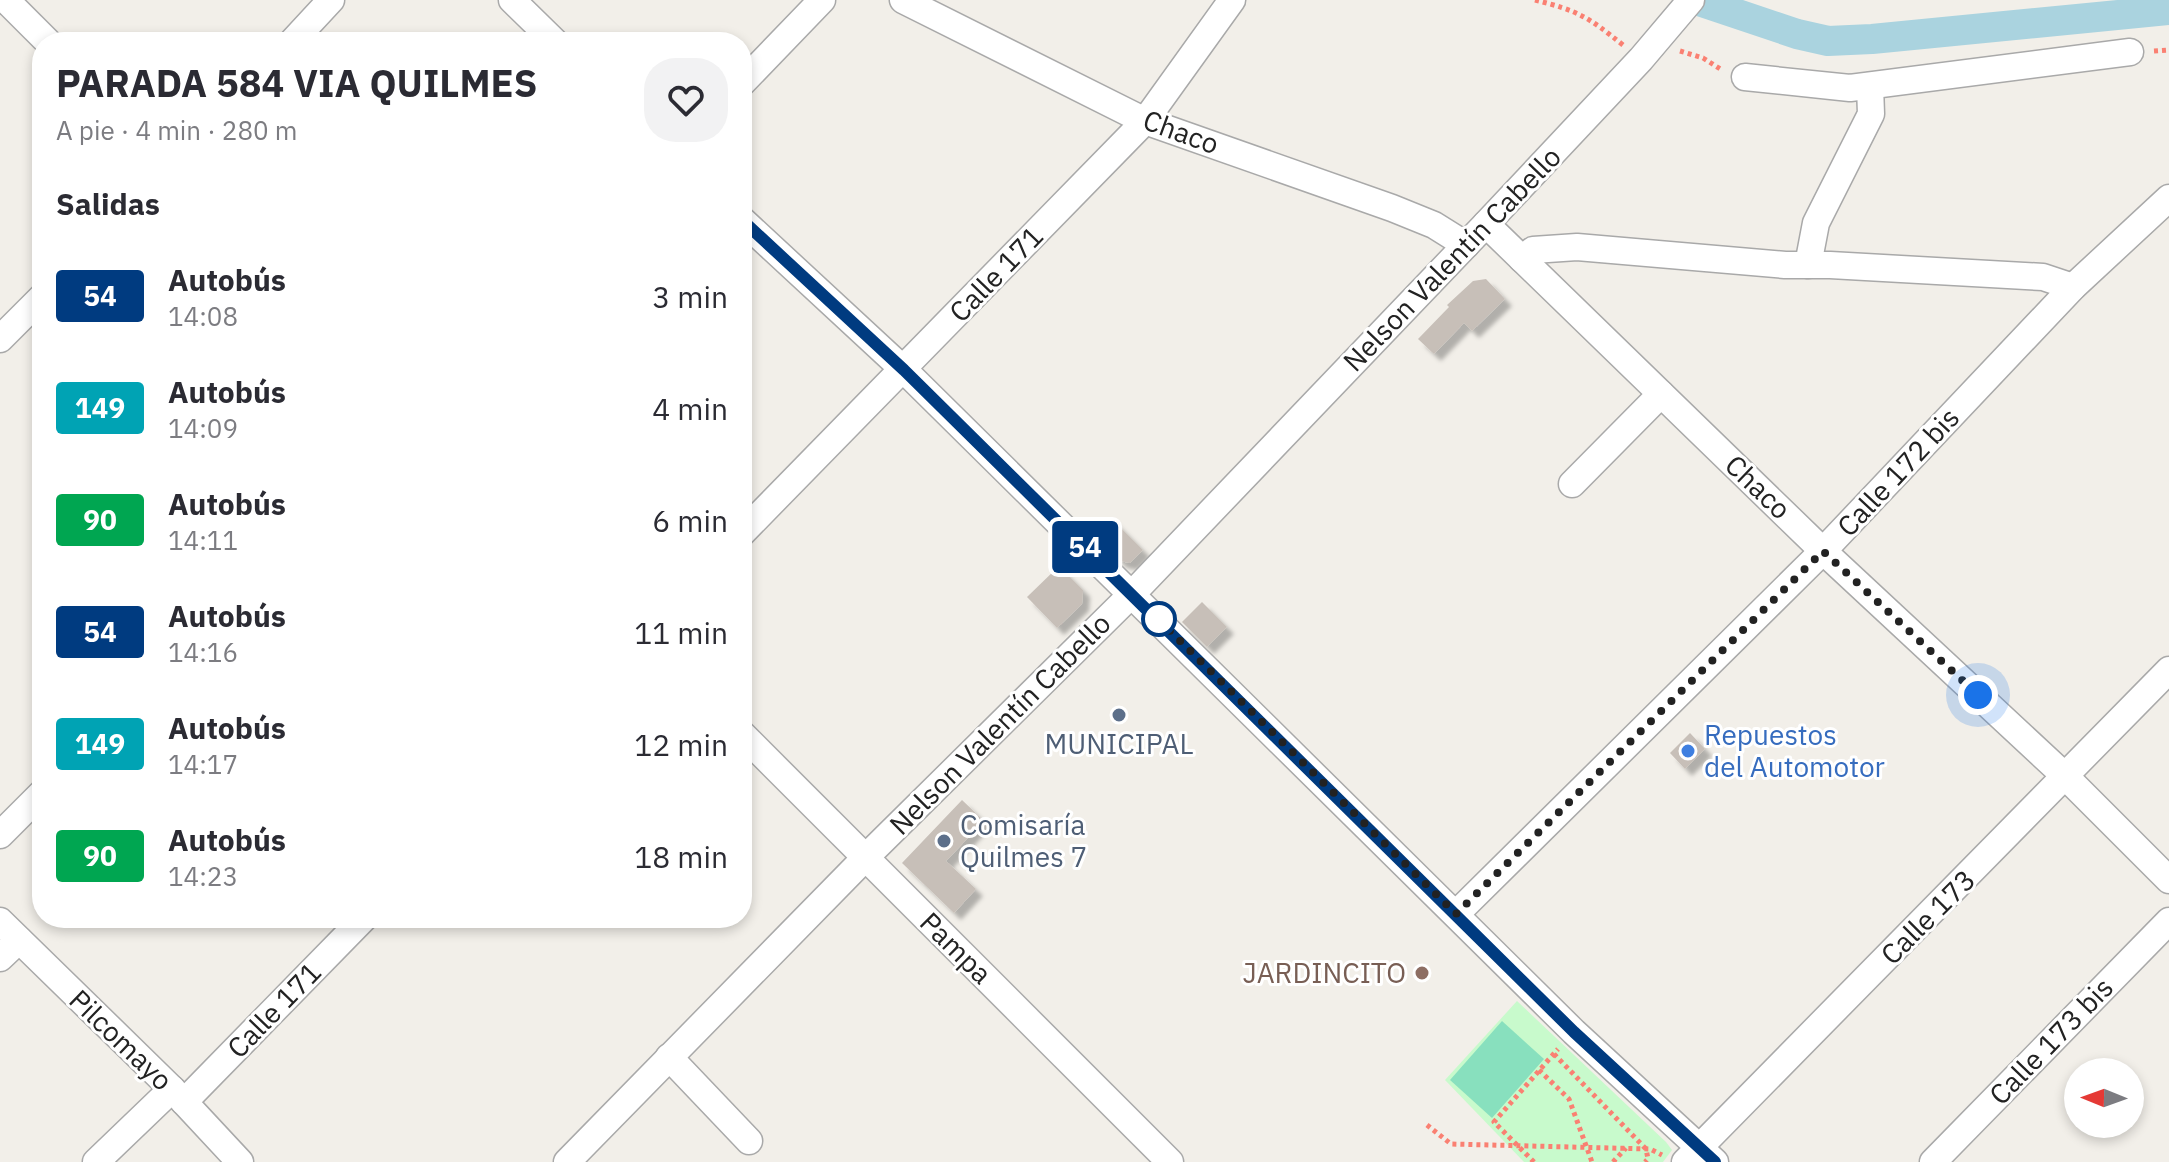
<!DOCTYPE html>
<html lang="es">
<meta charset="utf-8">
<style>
body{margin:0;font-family:"IBM Plex Sans",sans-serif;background:#f2f2f3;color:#2b2b33;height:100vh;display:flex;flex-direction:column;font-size:30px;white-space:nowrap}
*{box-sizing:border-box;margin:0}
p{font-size:26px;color:#7c7c81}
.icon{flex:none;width:44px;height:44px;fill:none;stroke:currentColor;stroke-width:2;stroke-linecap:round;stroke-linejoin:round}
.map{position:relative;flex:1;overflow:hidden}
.side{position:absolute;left:32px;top:32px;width:720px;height:896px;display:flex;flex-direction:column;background:#fff;border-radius:32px;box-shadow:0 4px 12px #0003}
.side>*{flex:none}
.badge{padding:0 16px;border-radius:6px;font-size:28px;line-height:52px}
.needle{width:52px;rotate:271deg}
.tools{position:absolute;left:2064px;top:1058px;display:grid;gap:16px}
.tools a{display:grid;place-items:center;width:80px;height:80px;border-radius:50%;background:#fff;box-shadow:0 4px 12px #0003;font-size:40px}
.you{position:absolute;width:40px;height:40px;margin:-20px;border:6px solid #fff;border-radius:50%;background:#1a73e8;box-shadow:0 0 0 12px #1a73e833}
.map>.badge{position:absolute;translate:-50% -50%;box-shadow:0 0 0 4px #fff}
h2{padding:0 24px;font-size:30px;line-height:72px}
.round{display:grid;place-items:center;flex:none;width:84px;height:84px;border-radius:32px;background:#f2f2f3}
.overview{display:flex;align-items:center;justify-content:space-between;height:136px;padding:0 24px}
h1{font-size:38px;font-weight:700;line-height:60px}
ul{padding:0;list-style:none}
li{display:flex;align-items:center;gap:24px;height:112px;padding:0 24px}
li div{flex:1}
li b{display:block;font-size:30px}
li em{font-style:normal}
li .badge{min-width:88px;font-weight:700;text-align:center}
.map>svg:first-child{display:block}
.park{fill:#c8facc}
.pitch{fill:#88e0be}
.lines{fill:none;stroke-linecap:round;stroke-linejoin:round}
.canal{stroke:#aad3df;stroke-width:30}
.building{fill:#c7bfb8;filter:url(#shadow)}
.minor-casing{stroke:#a9a9a9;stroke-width:29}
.path{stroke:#fa8072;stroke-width:5;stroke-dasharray:4 4;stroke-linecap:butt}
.minor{stroke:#fff;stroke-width:26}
.line-casing{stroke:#fff;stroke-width:18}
.line{stroke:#003b80;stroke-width:12}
.walk{stroke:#222;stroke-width:8;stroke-dasharray:0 14.4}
.stop-dot{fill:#fff;stroke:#003b80;stroke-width:4}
.service-dot{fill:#5c6f8a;stroke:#fff;stroke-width:3}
.shop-dot{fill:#3f7fe0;stroke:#fff;stroke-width:3}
.education-dot{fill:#8d6e63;stroke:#fff;stroke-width:3}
.labels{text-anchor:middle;stroke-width:6;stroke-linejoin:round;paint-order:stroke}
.street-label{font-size:28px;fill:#222;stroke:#fff}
.shop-label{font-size:28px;fill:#366cbe;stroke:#fff;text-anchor:start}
.service-label{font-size:28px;fill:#4e5e75;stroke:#fff}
.education-label{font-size:28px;fill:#785e54;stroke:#fff;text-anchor:end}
</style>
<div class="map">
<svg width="2169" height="1162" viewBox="0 0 2169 1162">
<defs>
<filter id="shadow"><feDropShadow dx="7" dy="7" stdDeviation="2" flood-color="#0004"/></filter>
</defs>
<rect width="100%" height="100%" fill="#f2efe9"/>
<!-- park -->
<polygon class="park" points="1517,1001 1666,1142 1672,1150 1663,1162 1524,1162 1445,1080"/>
<!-- pitch -->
<polygon class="pitch" points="1502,1021 1544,1059 1492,1118 1450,1080"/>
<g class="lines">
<!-- canal -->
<polyline class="canal" points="1696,0 1797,34 1828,41 1872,39 2169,10"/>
</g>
<!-- building -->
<g class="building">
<polygon points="1486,279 1505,299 1472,331 1464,323 1434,354 1418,339 1449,307 1447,305 1473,281"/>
<polygon points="1110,517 1143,550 1130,563 1120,561 1093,534"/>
<polygon points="1059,566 1083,590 1082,604 1057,628 1027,597"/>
<polygon points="1202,602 1227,627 1207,647 1182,622"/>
<polygon points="1690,733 1705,749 1685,769 1670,753"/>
<polygon points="962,800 984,821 946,861 976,889 954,913 902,863"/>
</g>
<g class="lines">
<!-- minor casing -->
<g class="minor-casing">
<g id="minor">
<polyline points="6,0 48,42"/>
<polyline points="512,0 555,42"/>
<polyline points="903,0 1145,121 1392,208 1434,225 1466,245"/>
<polyline points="292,42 331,0"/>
<polyline points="1745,77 1850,88 2130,52"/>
<polyline points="742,83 822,0"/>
<polyline points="742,220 904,370 1574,1032 1715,1162"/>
<polyline points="1486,224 1823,551 2066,777 2169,880"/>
<polyline points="1522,259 1533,250 1577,247 1785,265 1830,265 2043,277 2073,287"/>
<polyline points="1808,265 1816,223 1871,114 1870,86"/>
<polyline points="0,339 42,297"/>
<polyline points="1572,484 1661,394"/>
<polyline points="742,533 1145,121 1232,0"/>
<polyline points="742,734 1170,1162"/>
<polyline points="0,835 42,793"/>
<polyline points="1456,914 1823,551 2073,287 2169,198"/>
<polyline points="0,921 172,1089 240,1162"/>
<polyline points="0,958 19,940"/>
<polyline points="669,1057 749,1141"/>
<polyline points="184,1102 364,918"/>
<polyline points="96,1162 172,1089"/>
<polyline points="567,1162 865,858 1133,593 1486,224 1641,59 1691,0"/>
<polyline points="1685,1162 2169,670"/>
<polyline points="1933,1162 2169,921"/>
</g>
</g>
<!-- path -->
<g class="path">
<path d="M1535 0C1579 11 1588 17 1623 45"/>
<polyline points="1680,51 1703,58 1722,70"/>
<polyline points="2154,51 2169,50"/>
<polyline points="1554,1054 1646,1149 1648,1159 1645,1162"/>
<polyline points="1539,1070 1569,1099 1592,1162"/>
<polyline points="1427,1125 1451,1144 1650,1149 1662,1155"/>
<polyline points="1534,1162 1494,1122 1558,1049"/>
<polyline points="1613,1162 1626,1148"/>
</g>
<!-- minor -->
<use href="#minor" class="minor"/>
</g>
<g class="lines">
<!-- line casing -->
<g class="line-casing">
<polyline id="line" points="742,220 904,370 1574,1032 1715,1162"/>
</g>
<!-- line -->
<use href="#line" class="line"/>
<!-- walk -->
<polyline class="walk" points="1159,619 1154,615 1456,914 1823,551 1978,695"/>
</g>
<!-- markers -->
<circle class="stop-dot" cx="1159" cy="619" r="16"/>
<g class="service-dot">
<circle cx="1119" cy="715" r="8"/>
<circle cx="944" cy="841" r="8"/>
</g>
<circle class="shop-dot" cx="1688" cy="751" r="8"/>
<circle class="education-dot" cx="1422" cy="973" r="8"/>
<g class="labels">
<!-- street labels -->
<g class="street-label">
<text transform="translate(1181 132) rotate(20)" y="10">Chaco</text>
<text transform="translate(1452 259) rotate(-46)" y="10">Nelson Valentín Cabello</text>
<text transform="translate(996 274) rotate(-46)" y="10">Calle 171</text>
<text transform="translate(1898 472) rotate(-47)" y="10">Calle 172 bis</text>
<text transform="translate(1758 487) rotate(44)" y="10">Chaco</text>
<text transform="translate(1000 724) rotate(-45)" y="10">Nelson Valentín Cabello</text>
<text transform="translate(1928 917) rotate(-45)" y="10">Calle 173</text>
<text transform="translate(956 948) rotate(45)" y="10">Pampa</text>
<text transform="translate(274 1010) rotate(-46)" y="10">Calle 171</text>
<text transform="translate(121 1040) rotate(44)" y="10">Pilcomayo</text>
<text transform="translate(2051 1041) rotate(-46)" y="10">Calle 173 bis</text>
</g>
<!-- shop labels -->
<g class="shop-label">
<text x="1704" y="745">Repuestos<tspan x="1704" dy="32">del Automotor</tspan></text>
</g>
<!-- service labels -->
<g class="service-label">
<text x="1119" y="754">MUNICIPAL</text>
<text x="960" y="835" text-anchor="start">Comisaría<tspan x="960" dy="32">Quilmes 7</tspan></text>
</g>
<!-- education labels -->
<g class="education-label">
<text x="1406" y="983">JARDINCITO</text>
</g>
</g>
</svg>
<div class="tools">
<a><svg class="needle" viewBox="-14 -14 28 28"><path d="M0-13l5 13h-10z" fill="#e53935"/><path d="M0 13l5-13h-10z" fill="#7c7c81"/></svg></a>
</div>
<div class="you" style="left:1978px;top:695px"></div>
<b class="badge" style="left:1085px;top:547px;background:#003b80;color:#fff">54</b>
<section class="side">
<div class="overview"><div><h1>PARADA 584 VIA QUILMES</h1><p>A pie · 4 min · 280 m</p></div><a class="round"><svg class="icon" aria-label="heart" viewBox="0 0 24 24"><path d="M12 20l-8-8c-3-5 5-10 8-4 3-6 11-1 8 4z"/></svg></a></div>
<h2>Salidas</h2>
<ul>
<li><span class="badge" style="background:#003b80;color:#fff">54</span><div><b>Autobús</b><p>14:08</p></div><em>3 min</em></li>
<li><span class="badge" style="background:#00a3b4;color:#fff">149</span><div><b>Autobús</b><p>14:09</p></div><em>4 min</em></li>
<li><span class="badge" style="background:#00a651;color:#fff">90</span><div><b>Autobús</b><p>14:11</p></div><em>6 min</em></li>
<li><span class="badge" style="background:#003b80;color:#fff">54</span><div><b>Autobús</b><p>14:16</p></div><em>11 min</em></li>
<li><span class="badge" style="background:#00a3b4;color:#fff">149</span><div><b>Autobús</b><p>14:17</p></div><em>12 min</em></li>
<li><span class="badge" style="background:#00a651;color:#fff">90</span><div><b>Autobús</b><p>14:23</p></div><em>18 min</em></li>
</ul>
</section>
</div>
